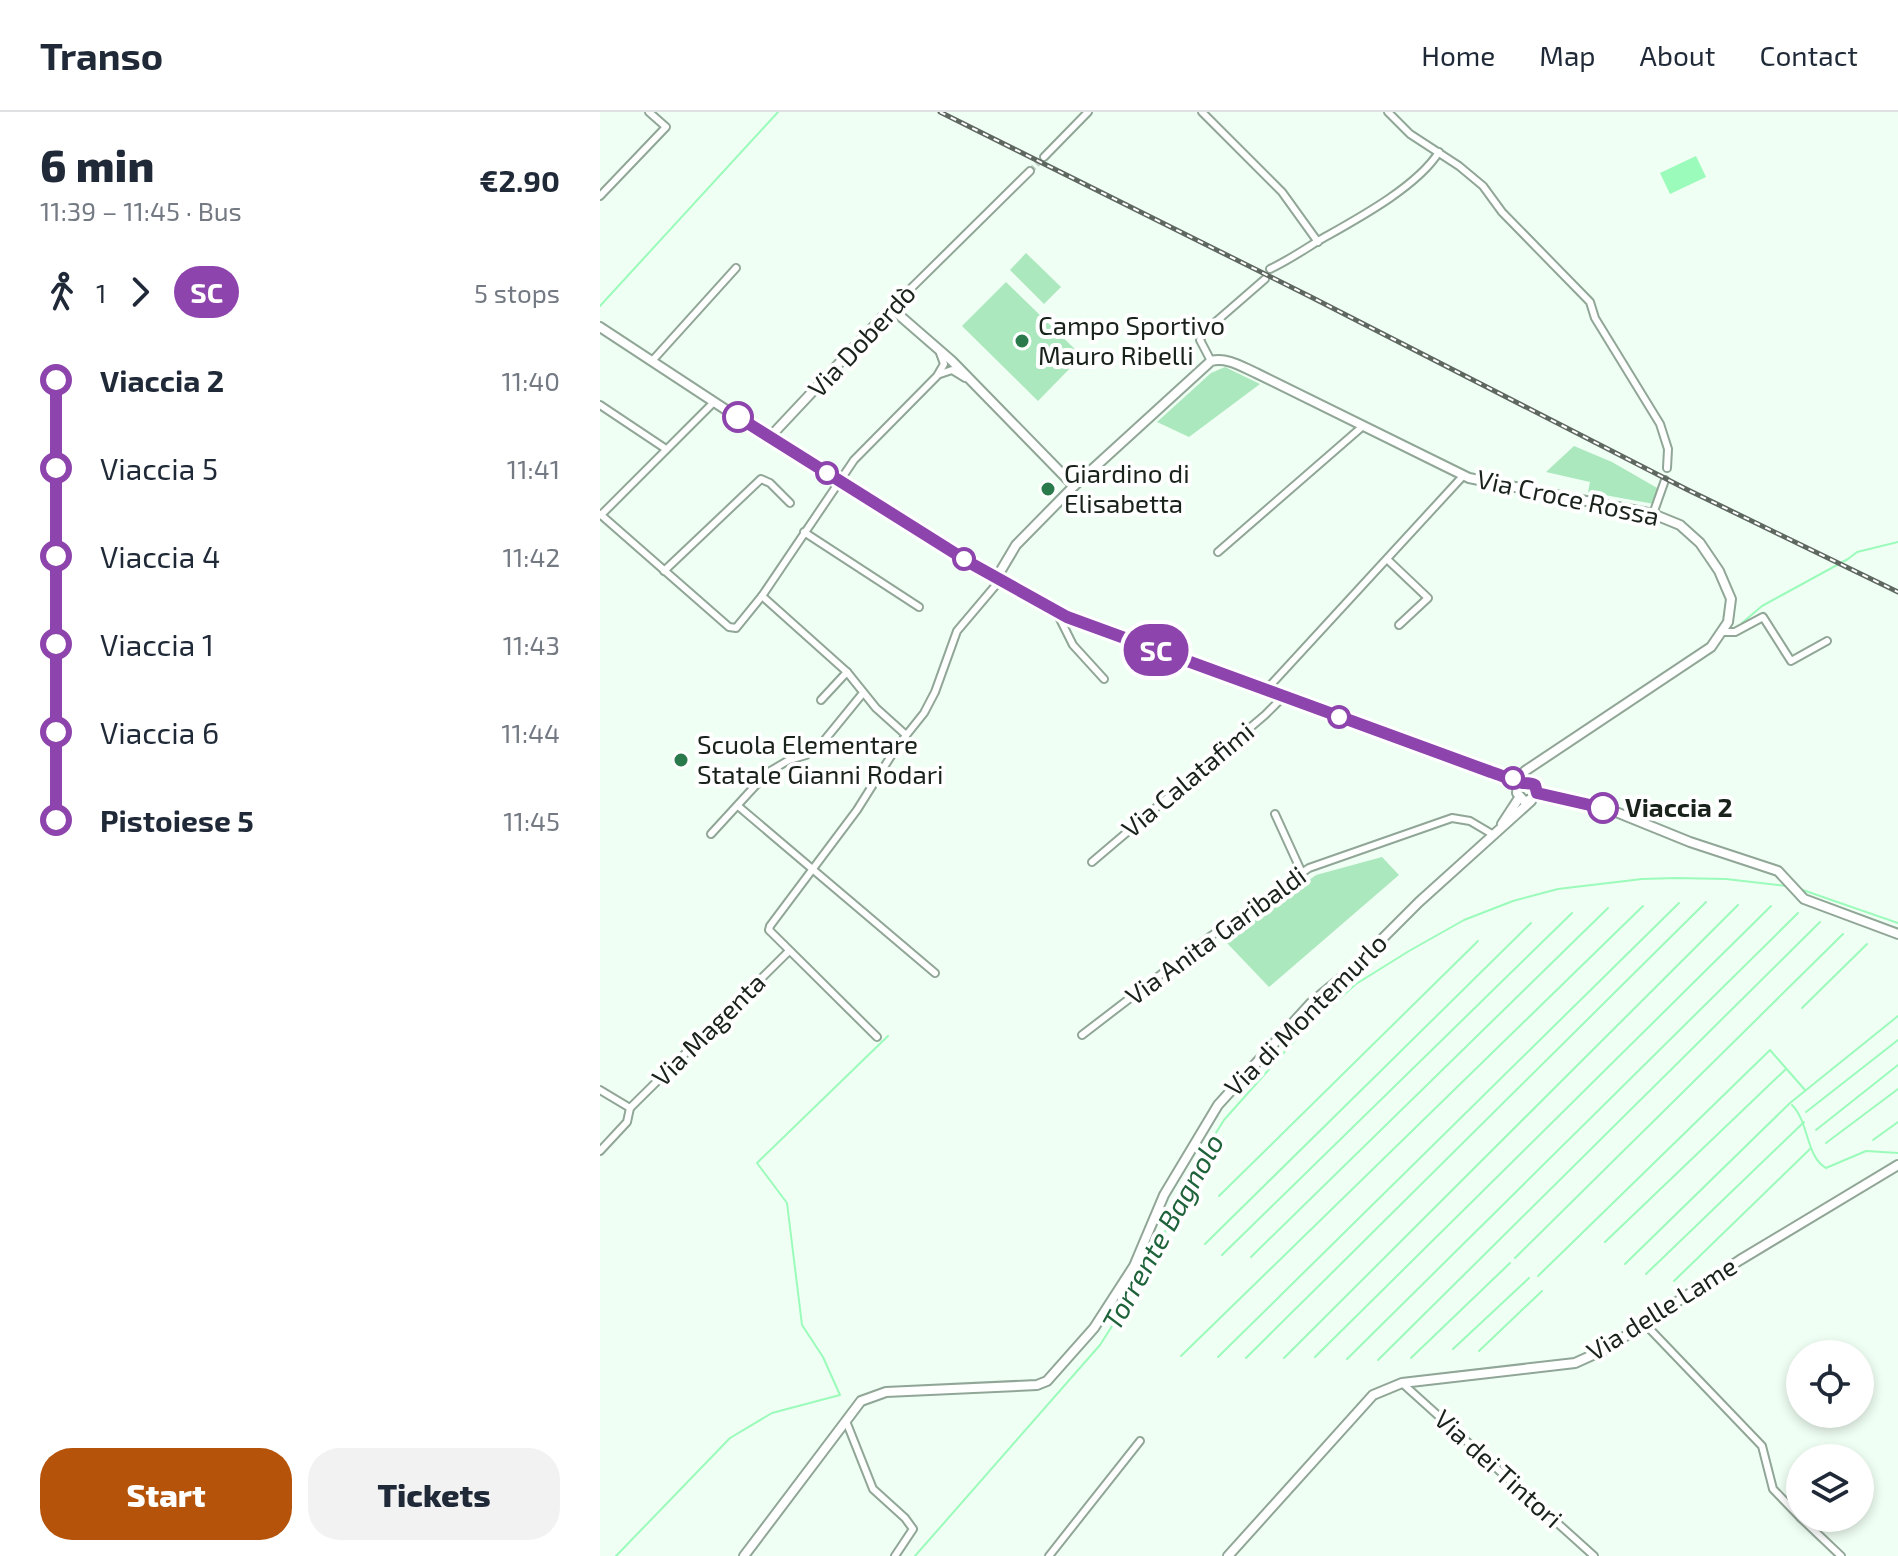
<!DOCTYPE html>
<meta charset="utf-8">
<style>
body{margin:0;font-family:"Exo 2",sans-serif;background:#f2f2f3;color:#1f2937;height:100vh;display:flex;flex-direction:column;font-size:30px;white-space:nowrap}
*{box-sizing:border-box;margin:0}
p{font-size:26px;color:#747a83}
.icon{flex:none;width:44px;height:44px;fill:none;stroke:currentColor;stroke-width:2;stroke-linecap:round;stroke-linejoin:round}
.map{position:relative;flex:1;overflow:hidden}
.sheet{display:flex;flex-direction:column;background:#fff;width:600px}
.sheet>*{flex:none}
.badge{padding:0 16px;border-radius:26px;font-size:28px;line-height:52px}
.buttons{position:absolute;left:1186px;top:1228px;display:grid;gap:16px}
.buttons a{display:grid;place-items:center;width:88px;height:88px;border-radius:50%;background:#fff;box-shadow:0 4px 12px #0003;font-size:40px}
.map>.badge{position:absolute;translate:-50% -50%;box-shadow:0 0 0 4px #fff}
.legs{display:flex;align-items:center;gap:12px;height:88px;padding:0 40px;font-size:26px}
.legs p{margin-inline-start:auto}
.headline{display:flex;align-items:center;justify-content:space-between;height:136px;padding:0 40px}
h1{font-size:44px;font-weight:800;line-height:60px}
.cta{display:flex;gap:16px;margin-top:auto;padding:16px 40px}
.cta a{flex:1;height:92px;border-radius:32px;background:#b45309;color:#fff;font-size:32px;font-weight:800;line-height:92px;text-align:center}
.cta a+a{background:#f2f2f3;color:#1f2937}
ul{padding:0 40px;list-style:none}
li{display:flex;align-items:center;gap:28px;height:88px;font-size:30px}
li i{display:grid;place-items:center;width:12px;height:100%;margin:0 10px;background:currentColor}
li i::after{content:'';width:20px;height:20px;margin:-10px;border:6px solid;border-radius:50%;background:#fff}
li p{margin-inline-start:auto}
li:first-child i{background:linear-gradient(#0000 50%,currentColor 0)}
li:last-child i{background:linear-gradient(currentColor 50%,#0000 0)}
header{display:flex;align-items:center;gap:48px;box-sizing:border-box;height:112px;padding:0 40px;background:#fff;border-bottom:2px solid #e0e1e3}
header strong{font-size:38px}
nav{display:flex;gap:44px;margin-inline-start:auto;font-size:28px}
main{display:flex;flex:1;min-height:0}
.map>svg:first-child{display:block}
.green{fill:#abe8bd}
.water{fill:#9bfbba}
.lines{fill:none;stroke-linecap:round;stroke-linejoin:round}
.stream{stroke:#9bfbba;stroke-width:2}
.street-tunnel{stroke:#c5d3c9;stroke-width:6;stroke-dasharray:6 3;stroke-linecap:butt}
.street-casing{stroke:#90a696;stroke-width:10}
.secondary-casing{stroke:#90a696;stroke-width:12}
.street{stroke:#fff;stroke-width:6}
.secondary{stroke:#fff;stroke-width:8}
.rail-casing{stroke:#5e6861;stroke-width:5}
.rail{stroke:#fff;stroke-width:2;stroke-dasharray:6;stroke-linecap:butt}
.line-1-casing{stroke:#fff;stroke-width:18}
.line-1{stroke:#8e44ad;stroke-width:12}
.poi-dot{fill:#2b7a4b;stroke:#fff;stroke-width:3}
.stop-1-dot{fill:#fff;stroke:#8e44ad;stroke-width:4}
.labels{text-anchor:middle;stroke-width:8;stroke-linejoin:round;paint-order:stroke}
.poi-label{font-size:26px;fill:#1a221c;stroke:#fff;text-anchor:start}
.street-label{font-size:26px;fill:#1a221c;stroke:#fff}
.stop-label{font-size:26px;font-weight:bold;fill:#1a221c;stroke:#fff;text-anchor:start}
.water-label{font-size:28px;font-style:italic;fill:#1f633b;stroke:#fff}
</style>
<header>
<strong>Transo</strong>
<nav><a>Home</a><a>Map</a><a>About</a><a>Contact</a></nav>
</header>
<main>
<section class="sheet">
<div class="headline"><div><h1>6 min</h1><p>11:39 – 11:45 · Bus</p></div><b>€2.90</b></div>
<div class="legs"><svg class="icon" aria-label="walk" viewBox="0 0 24 24"><circle cx="13" cy="4" r="2"/><path d="M13 8l-2 6 4 7M11 14l-3 7M7 12l3-4h3l4 4"/></svg>1<svg class="icon" aria-label="forward" viewBox="0 0 24 24"><path d="M9 5l7 7-7 7"/></svg><b class="badge" style="background:#8e44ad;color:#fff">SC</b><p>5 stops</p></div>
<ul>
<li><i style="color:#8e44ad"></i><b>Viaccia 2</b><p>11:40</p></li>
<li><i style="color:#8e44ad"></i><span>Viaccia 5</span><p>11:41</p></li>
<li><i style="color:#8e44ad"></i><span>Viaccia 4</span><p>11:42</p></li>
<li><i style="color:#8e44ad"></i><span>Viaccia 1</span><p>11:43</p></li>
<li><i style="color:#8e44ad"></i><span>Viaccia 6</span><p>11:44</p></li>
<li><i style="color:#8e44ad"></i><b>Pistoiese 5</b><p>11:45</p></li>
</ul>
<div class="cta"><a>Start</a><a>Tickets</a></div>
</section>
<div class="map">
<svg width="1298" height="1444" viewBox="0 0 1298 1444">
<rect width="100%" height="100%" fill="#f0fff4"/>
<!-- green -->
<g class="green">
<polygon points="426,141 461,175 444,192 410,158"/>
<polygon points="406,170 482,244 438,289 362,214"/>
<polygon points="625,255 660,272 589,325 557,310 611,261"/>
<polygon points="974,334 1012,350 1059,377 1054,392 988,380 990,370 946,360"/>
<polygon points="782,745 799,763 669,875 626,830 716,763"/>
</g>
<!-- water -->
<polygon class="water" points="1096,44 1106,65 1070,82 1060,61"/>
<g class="lines">
<!-- stream -->
<g class="stream">
<polyline points="0,194 178,0"/>
<polyline points="1142,511 1162,494 1248,447 1257,440 1298,430"/>
<polyline points="1197,776 1298,811"/>
<polyline points="1202,896 1267,832"/>
<path d="M1192 993C1209 1010 1206 1045 1226 1056L1266 1039 1298 1041"/>
<polyline points="1206,1000 1298,928"/>
<polyline points="1216,1018 1298,953"/>
<polyline points="1273,1028 1298,1010"/>
<polyline points="1226,1031 1298,977"/>
<polyline points="619,1084 878,829"/>
<polyline points="1005,1130 1186,957"/>
<polyline points="605,1132 931,811"/>
<polyline points="622,1143 972,801"/>
<polyline points="651,1145 1008,796"/>
<polyline points="915,1146 1243,822"/>
<polyline points="1025,1152 1190,991 1298,904"/>
<polyline points="1046,1162 1204,1010"/>
<polyline points="938,1164 1170,938 1205,978"/>
<polyline points="1074,1169 1211,1036"/>
<polyline points="853,1237 929,1166"/>
<polyline points="879,1239 942,1179"/>
<polyline points="581,1244 1043,794"/>
<polyline points="618,1245 1079,791"/>
<polyline points="715,1245 1171,794"/>
<polyline points="646,1246 1106,790"/>
<polyline points="684,1246 1138,793"/>
<polyline points="811,1246 910,1151"/>
<polyline points="747,1247 1198,801"/>
<polyline points="778,1248 1220,810"/>
<polyline points="16,1444 130,1326 172,1301 240,1283 223,1245 202,1213 187,1091 157,1051 288,924"/>
<polyline points="315,1444 500,1233 547,1159 594,1056 624,1008 705,917 756,872 809,839 864,808 913,789 958,777 1042,767 1076,766 1126,767 1187,774"/>
</g>
<!-- street-tunnel -->
<polyline class="street-tunnel" points="430,59 444,45"/>
<!-- street casing -->
<g class="street-casing">
<g id="street">
<polyline points="602,0 682,80 718,130"/>
<polyline points="788,0 810,22 859,54 883,74 902,100 990,190 995,206 1060,312 1068,337 1067,356"/>
<polyline points="444,45 488,0"/>
<polyline points="0,84 66,15 49,0"/>
<path d="M670 157C687 149 702 139 718 129 755 108 816 76 839 40"/>
<polyline points="291,196 430,59"/>
<polyline points="52,249 136,156"/>
<polyline points="611,249 600,228 604,220 665,167"/>
<polyline points="340,262 352,258 365,266"/>
<polyline points="0,293 66,337"/>
<polyline points="0,402 129,515 136,516 162,484 254,348 337,264 344,252 340,241"/>
<polyline points="1053,402 1065,368"/>
<polyline points="1,403 114,290"/>
<polyline points="204,420 319,495"/>
<polyline points="618,440 763,314"/>
<polyline points="788,448 828,486 799,513"/>
<polyline points="64,459 161,367 170,371 190,391"/>
<polyline points="162,484 247,560 276,596 306,623"/>
<polyline points="456,499 473,533 504,567"/>
<polyline points="1124,520 1135,520 1163,505 1191,549 1227,529"/>
<polyline points="666,578 863,364"/>
<polyline points="221,588 247,560"/>
<polyline points="138,694 335,861"/>
<polyline points="675,702 702,761"/>
<polyline points="111,722 167,661 189,648 206,643 223,630 263,581"/>
<polyline points="492,750 665,603 683,585"/>
<polyline points="482,923 611,824 709,756 852,706 870,709 892,722"/>
<polyline points="277,925 169,818 170,814 257,698 296,636 324,601 335,580 357,519 401,467"/>
<polyline points="0,978 30,996"/>
<polyline points="30,996 189,839"/>
<polyline points="0,1039 27,1010 30,996"/>
<polyline points="1044,1211 1162,1334 1173,1377 1200,1405"/>
<polyline points="802,1271 994,1444"/>
<polyline points="246,1309 273,1377 305,1406 313,1417 295,1444"/>
<polyline points="1201,1406 1241,1444"/>
<polyline points="449,1444 540,1329"/>
</g>
</g>
<!-- secondary casing -->
<g class="secondary-casing">
<g id="secondary">
<path d="M0 215 169 326 372 452 467 505 891 660C905 663 918 668 932 671L936 676V684L925 690 917 681C917 676 922 663 925 659L1111 535 1128 510 1131 487 1119 459 1100 431 1080 413 1053 402 869 366 656 261C642 255 628 245 611 249L474 374 416 433 397 465"/>
<polyline points="169,326 291,196 352,249 474,374"/>
<polyline points="937,681 1016,700 1090,730 1178,759 1204,787 1298,822"/>
<polyline points="902,712 919,686"/>
<polyline points="144,1444 261,1289 286,1280 437,1273 447,1269 494,1216 534,1154 564,1083 618,993 711,891 753,856 819,790 931,689"/>
<polyline points="628,1444 773,1283 802,1271 975,1251 1006,1237 1140,1148 1298,1053"/>
</g>
</g>
<!-- street -->
<use href="#street" class="street"/>
<!-- secondary -->
<use href="#secondary" class="secondary"/>
<!-- rail casing -->
<g class="rail-casing">
<polyline id="rail" points="340,0 711,185 1086,377 1298,480"/>
</g>
<!-- rail -->
<use href="#rail" class="rail"/>
</g>
<g class="lines">
<!-- line-1 casing -->
<g class="line-1-casing">
<path id="line-1" d="M138 305 372 452 467 505 891 660C901 663 912 669 923 671 927 671 931 671 935 673L937 681 1003 696"/>
</g>
<!-- line-1 -->
<use href="#line-1" class="line-1"/>
</g>
<!-- markers -->
<g class="poi-dot">
<circle cx="422" cy="229" r="8"/>
<circle cx="448" cy="377" r="8"/>
<circle cx="81" cy="648" r="8"/>
</g>
<g class="stop-1-dot">
<circle cx="138" cy="305" r="14"/>
<circle cx="227" cy="361" r="10"/>
<circle cx="364" cy="447" r="10"/>
<circle cx="739" cy="605" r="10"/>
<circle cx="913" cy="666" r="10"/>
<circle cx="1003" cy="696" r="14"/>
</g>
<g class="labels">
<!-- poi labels -->
<g class="poi-label">
<text x="438" y="223">Campo Sportivo<tspan x="438" dy="30">Mauro Ribelli</tspan></text>
<text x="464" y="371">Giardino di<tspan x="464" dy="30">Elisabetta</tspan></text>
<text x="97" y="642">Scuola Elementare<tspan x="97" dy="30">Statale Gianni Rodari</tspan></text>
</g>
<!-- street labels -->
<g class="street-label">
<text transform="translate(262 229) rotate(-47)" y="9">Via Doberdò</text>
<text transform="translate(968 386) rotate(12)" y="9">Via Croce Rossa</text>
<text transform="translate(588 668) rotate(-40)" y="9">Via Calatafimi</text>
<text transform="translate(616 824) rotate(-36)" y="9">Via Anita Garibaldi</text>
<text transform="translate(706 903) rotate(-45)" y="9">Via di Montemurlo</text>
<text transform="translate(109 918) rotate(-45)" y="9">Via Magenta</text>
<text transform="translate(1062 1197) rotate(-32)" y="9">Via delle Lame</text>
<text transform="translate(898 1357) rotate(42)" y="9">Via dei Tintori</text>
</g>
<!-- stop labels -->
<g class="stop-label">
<text x="1025" y="705">Viaccia 2</text>
</g>
<!-- water labels -->
<g class="water-label">
<text transform="translate(563 1120) rotate(-61)" y="10">Torrente Bagnolo</text>
</g>
</g>
</svg>
<div class="buttons">
<a><svg class="icon" aria-label="locate" viewBox="0 0 24 24"><circle cx="12" cy="12" r="6"/><path d="M12 2v4M12 18v4M2 12h4M18 12h4"/></svg></a>
<a><svg class="icon" aria-label="layers" viewBox="0 0 24 24"><path d="M12 4l9 5-9 5-9-5zM3 14l9 5 9-5"/></svg></a>
</div>
<b class="badge" style="left:556px;top:538px;background:#8e44ad;color:#fff">SC</b>
</div>
</main>
